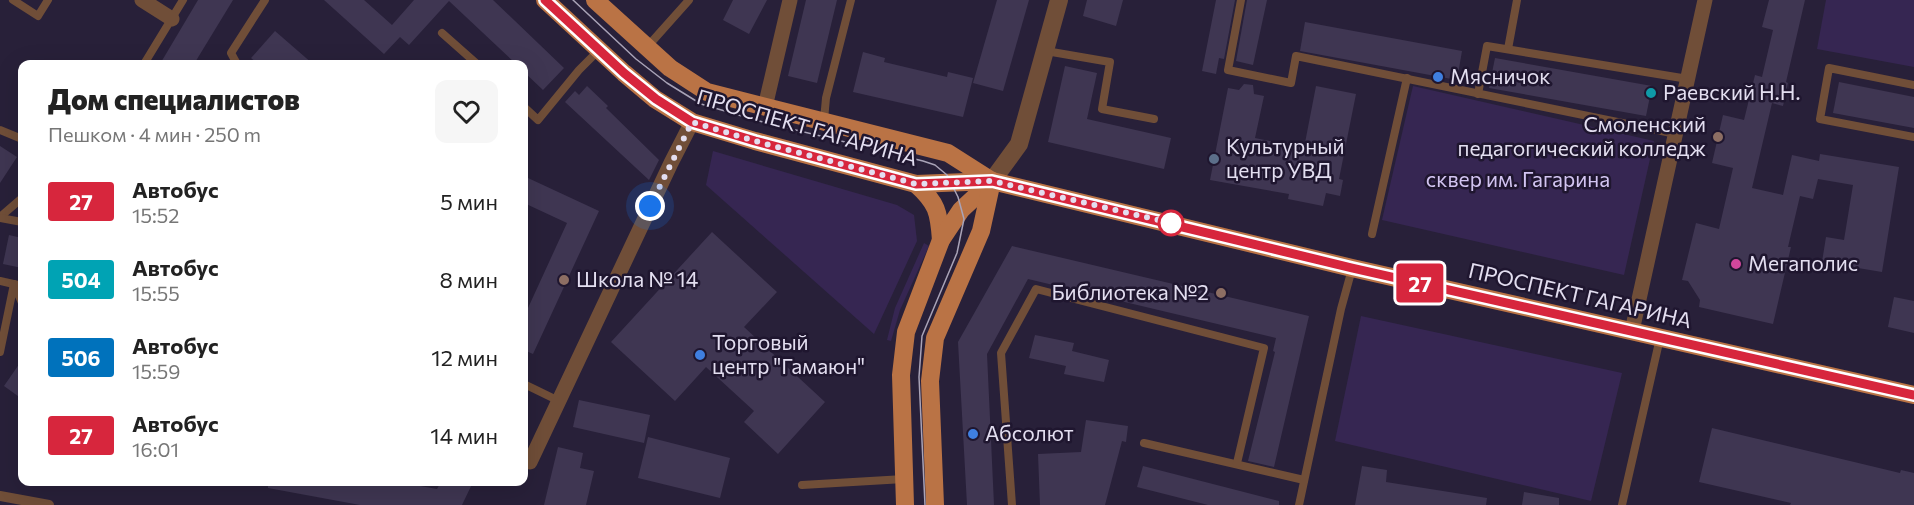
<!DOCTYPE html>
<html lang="ru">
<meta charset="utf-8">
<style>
body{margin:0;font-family:Commissioner,sans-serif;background:#f6f6f6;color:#222;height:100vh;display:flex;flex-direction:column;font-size:22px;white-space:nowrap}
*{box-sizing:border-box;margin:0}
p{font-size:20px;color:#767676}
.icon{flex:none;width:33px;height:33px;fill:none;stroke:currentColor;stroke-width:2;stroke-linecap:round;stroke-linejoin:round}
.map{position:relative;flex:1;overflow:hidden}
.panel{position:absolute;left:18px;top:60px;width:510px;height:426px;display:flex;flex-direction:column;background:#fff;border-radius:12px;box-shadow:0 6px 24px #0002}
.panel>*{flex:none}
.badge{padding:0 12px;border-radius:4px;font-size:21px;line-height:39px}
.you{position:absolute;width:30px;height:30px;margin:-15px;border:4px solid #fff;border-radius:50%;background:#1a73e8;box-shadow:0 0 0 9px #1a73e833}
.map>.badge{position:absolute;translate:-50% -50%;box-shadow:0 0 0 3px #fff}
.round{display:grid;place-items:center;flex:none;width:63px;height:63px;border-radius:12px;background:#f6f6f6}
.headline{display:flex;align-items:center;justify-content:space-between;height:102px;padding:0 30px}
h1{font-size:28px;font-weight:800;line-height:45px}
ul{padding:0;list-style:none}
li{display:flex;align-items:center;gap:18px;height:78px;padding:0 30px}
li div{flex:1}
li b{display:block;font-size:22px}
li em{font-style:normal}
li .badge{min-width:66px;font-weight:700;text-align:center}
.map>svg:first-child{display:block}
.green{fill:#362652}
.building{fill:#3f3652}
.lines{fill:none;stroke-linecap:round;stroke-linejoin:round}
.service{stroke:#704e38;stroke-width:8}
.pedestrian{stroke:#704e38;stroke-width:10}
.minor{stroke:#704e38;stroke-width:15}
.tertiary{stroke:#704e38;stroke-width:18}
.primary{stroke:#ba7345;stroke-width:18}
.tram{stroke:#a9a3b7;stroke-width:1.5}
.line-casing{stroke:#fff;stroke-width:14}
.line{stroke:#d7263d;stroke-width:9}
.walk{stroke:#e3def0;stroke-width:6;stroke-dasharray:0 10.8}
.shop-dot{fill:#3f7fe0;stroke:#1f162f;stroke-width:2}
.culture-dot{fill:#0f9aa8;stroke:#1f162f;stroke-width:2}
.education-dot{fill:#8d6e63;stroke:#1f162f;stroke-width:2}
.service-dot{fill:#5c6f8a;stroke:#1f162f;stroke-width:2}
.stop-dot{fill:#fff;stroke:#d7263d;stroke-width:3}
.hotel-dot{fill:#d1479c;stroke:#1f162f;stroke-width:2}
.labels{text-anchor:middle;stroke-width:5;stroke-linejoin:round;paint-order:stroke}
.poi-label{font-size:21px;fill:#e3def0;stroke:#1f162f;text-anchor:start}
.street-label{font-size:21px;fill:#e3def0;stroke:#1f162f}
.park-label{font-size:21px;fill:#d2c4f1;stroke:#1f162f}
</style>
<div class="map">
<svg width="1914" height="505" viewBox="0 0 1914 505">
<rect width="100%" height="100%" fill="#282039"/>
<!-- green -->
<g class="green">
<polygon points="1826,0 1914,0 1914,67 1817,49"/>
<polygon points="1413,86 1654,141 1624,275 1382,220"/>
<polygon points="713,151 897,205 914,215 917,241 874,334 706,185"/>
<polygon points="924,243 929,246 900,310 891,341 887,340 895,308"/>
<polygon points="1361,316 1622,373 1591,501 1335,441"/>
</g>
<!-- building -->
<g class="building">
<polygon points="198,0 233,0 194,64 160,64"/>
<polygon points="324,0 364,0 392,25 414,0 493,0 564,68 543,90 524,72 524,64 516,64 449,1 409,45 400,37 384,54"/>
<polygon points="733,0 767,0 749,34 723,20"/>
<polygon points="806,0 837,0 817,83 788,76"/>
<polygon points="997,0 1029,0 1003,91 973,83"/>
<polygon points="1087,0 1123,0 1116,26 1083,16"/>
<polygon points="1216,0 1235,0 1224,59 1219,58 1216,74 1202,71"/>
<polygon points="1247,0 1267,0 1253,65 1236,61"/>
<polygon points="1769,0 1805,0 1786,82 1788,83 1783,106 1772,103 1752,188 1783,195 1792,155 1819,161 1820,154 1899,167 1882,272 1822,262 1826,237 1844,240 1853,185 1818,179 1813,199 1800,196 1788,247 1791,247 1773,324 1699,307 1700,300 1688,281 1682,280 1696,223 1719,229 1733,168 1712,163 1723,115 1744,120 1755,75 1762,77 1773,30 1762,27"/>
<polygon points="1305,22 1462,51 1457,80 1300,51"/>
<polygon points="275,31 313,64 258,64 251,58"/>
<polygon points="863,52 885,58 884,62 947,77 948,72 973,78 963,117 853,92"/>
<polygon points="1495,58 1652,86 1646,116 1489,88"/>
<polygon points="1065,66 1097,73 1087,119 1171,138 1164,169 1048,142"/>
<polygon points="1839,82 1914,97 1914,128 1833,113"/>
<polygon points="1244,84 1253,85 1254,94 1264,96 1255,138 1304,148 1316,86 1356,94 1339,179 1343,180 1340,196 1326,193 1323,206 1288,199 1289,194 1210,180 1228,88 1239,90"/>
<polygon points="587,86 608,106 606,108 659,160 649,180 565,102 575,91 579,95"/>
<polygon points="0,146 17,157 0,183"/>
<polygon points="528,178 599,211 533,354 524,350 524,306 528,308 567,223 524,203 524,188"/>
<polygon points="712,232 777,292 744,327 825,402 778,454 744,422 754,411 706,367 675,401 611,342"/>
<polygon points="9,235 22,238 22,268 3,264"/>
<polygon points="1012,246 1309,316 1274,467 1248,461 1275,352 1273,351 1276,338 1028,279 987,354 994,505 967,505 958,342"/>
<polygon points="1894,297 1914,301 1914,333 1888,327"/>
<polygon points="1035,335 1074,343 1072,351 1109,360 1104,382 1064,374 1066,366 1029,358"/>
<polygon points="22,360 22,399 4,386"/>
<polygon points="579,400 650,415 644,443 573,427"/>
<polygon points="1086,420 1128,426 1126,442 1122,441 1105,505 1040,505 1038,454 1081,452"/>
<polygon points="1712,428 1900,473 1901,470 1914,473 1914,505 1790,505 1791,503 1699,482"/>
<polygon points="648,437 730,458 720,498 638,478"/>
<polygon points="558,447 583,453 580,468 594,471 586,505 544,505"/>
<polygon points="1143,466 1279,501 1279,505 1208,505 1137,487"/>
<polygon points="1362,466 1387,470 1386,482 1487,498 1486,505 1355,505"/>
<polygon points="268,482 398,482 437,489 441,482 473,482 462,505 360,505 268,488"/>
<polygon points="1524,492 1559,498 1559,505 1522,505"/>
</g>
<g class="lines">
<!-- service -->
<g class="service">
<polyline points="13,0 38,16 48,0"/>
<polyline points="1241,0 1228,70 1291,83 1296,56 1676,134"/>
<polyline points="442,33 477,64"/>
<polyline points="648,46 689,0"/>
<polyline points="1508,49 1517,0"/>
<polyline points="1046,51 1110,62 1102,109 1154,119"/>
<polyline points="144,64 183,0"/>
<polyline points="237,64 231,53 265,0"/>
<polyline points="1914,85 1829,68 1820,119 1914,137"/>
<polyline points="1478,94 1487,46 1688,79"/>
<polyline points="524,107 538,120 579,70 598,51"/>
<polyline points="824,120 826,98 851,0"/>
<polyline points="0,130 22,139"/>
<polyline points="0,217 22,198"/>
<polyline points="0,218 22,222"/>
<polyline points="1372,234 1407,78"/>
<polyline points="0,281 22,286"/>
<polyline points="0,352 14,284 22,303"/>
<polyline points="524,384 559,401"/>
<polyline points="1144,443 1304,480"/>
<polyline points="802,485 904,479"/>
<polyline points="1012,505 1001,353 1036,289 1264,348 1237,463"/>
<polyline points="1299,505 1341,309 1352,269"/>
<polyline points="1622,505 1660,338"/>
</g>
<!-- pedestrian -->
<polyline class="pedestrian" points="0,496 49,505"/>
<!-- minor -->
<g class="minor">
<polyline points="142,0 172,19"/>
<polyline points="765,107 790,0"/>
<polyline points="1632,331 1705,0"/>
<polyline points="530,462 671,163 692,122"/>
</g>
<!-- tertiary -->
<polyline class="tertiary" points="992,181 1019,144 1059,0"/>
<!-- primary -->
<g class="primary">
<polyline points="545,0 624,73 655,99 692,122 755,141 916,184 992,181 1352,268 1914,395"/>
<polyline points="595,0 670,68 707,92 948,153 992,181"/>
<path d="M916 184C937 203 939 212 941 240"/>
<polyline points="905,505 901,375 906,332 941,240 961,210 992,181"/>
<polyline points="935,505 930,381 935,338 981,231 992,181"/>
</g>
<!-- tram -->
<polyline class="tram" points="573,0 636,59 667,83 701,104 759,121 923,161 935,165 947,175 958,197 964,219 957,253 922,336 919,377 925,505"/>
</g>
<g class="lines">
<!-- line casing -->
<g class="line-casing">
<polyline id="line" points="545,0 624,73 656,99 692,122 755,141 916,184 992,181 1352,268 1914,395"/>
</g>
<!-- line -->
<use href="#line" class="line"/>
<!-- walk -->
<polyline class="walk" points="650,206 692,122 755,141 916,184 992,181 1171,223"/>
</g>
<!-- markers -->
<g class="shop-dot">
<circle cx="1438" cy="77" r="6"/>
<circle cx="700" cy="355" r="6"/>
<circle cx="973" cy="434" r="6"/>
</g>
<circle class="culture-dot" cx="1651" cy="93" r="6"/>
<g class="education-dot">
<circle cx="1718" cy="137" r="6"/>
<circle cx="564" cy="280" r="6"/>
<circle cx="1221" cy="293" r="6"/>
</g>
<circle class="service-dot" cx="1214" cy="159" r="6"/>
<circle class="stop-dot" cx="1171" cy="223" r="12"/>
<circle class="hotel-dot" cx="1736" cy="264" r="6"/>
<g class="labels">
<!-- poi labels -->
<g class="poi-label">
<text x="1450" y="84">Мясничок</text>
<text x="1663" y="100">Раевский Н.Н.</text>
<text x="1706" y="132" text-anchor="end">Смоленский<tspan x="1706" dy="24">педагогический колледж</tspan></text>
<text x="1226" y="154">Культурный<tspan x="1226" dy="24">центр УВД</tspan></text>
<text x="1748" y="271">Мегаполис</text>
<text x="576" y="287">Школа № 14</text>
<text x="1209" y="300" text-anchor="end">Библиотека №2</text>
<text x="712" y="350">Торговый<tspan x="712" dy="24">центр "Гамаюн"</tspan></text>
<text x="985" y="441">Абсолют</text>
</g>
<!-- street labels -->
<g class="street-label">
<text transform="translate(807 128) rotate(16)" y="7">ПРОСПЕКТ ГАГАРИНА</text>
<text transform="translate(1580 296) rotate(13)" y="7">ПРОСПЕКТ ГАГАРИНА</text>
</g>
<!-- park labels -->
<g class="park-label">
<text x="1518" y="187">сквер им. Гагарина</text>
</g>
</g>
</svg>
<div class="you" style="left:650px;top:206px"></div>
<b class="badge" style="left:1420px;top:283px;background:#d7263d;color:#fff">27</b>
<section class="panel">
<div class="headline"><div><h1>Дом специалистов</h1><p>Пешком · 4 мин · 250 m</p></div><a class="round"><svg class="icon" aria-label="heart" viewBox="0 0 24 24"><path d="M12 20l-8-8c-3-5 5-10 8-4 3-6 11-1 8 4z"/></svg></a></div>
<ul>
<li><span class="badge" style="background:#d7263d;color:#fff">27</span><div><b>Автобус</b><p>15:52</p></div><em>5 мин</em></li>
<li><span class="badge" style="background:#00a3b4;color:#fff">504</span><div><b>Автобус</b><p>15:55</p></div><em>8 мин</em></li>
<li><span class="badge" style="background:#0072bc;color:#fff">506</span><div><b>Автобус</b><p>15:59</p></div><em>12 мин</em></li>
<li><span class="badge" style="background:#d7263d;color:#fff">27</span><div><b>Автобус</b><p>16:01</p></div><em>14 мин</em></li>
</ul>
</section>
</div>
